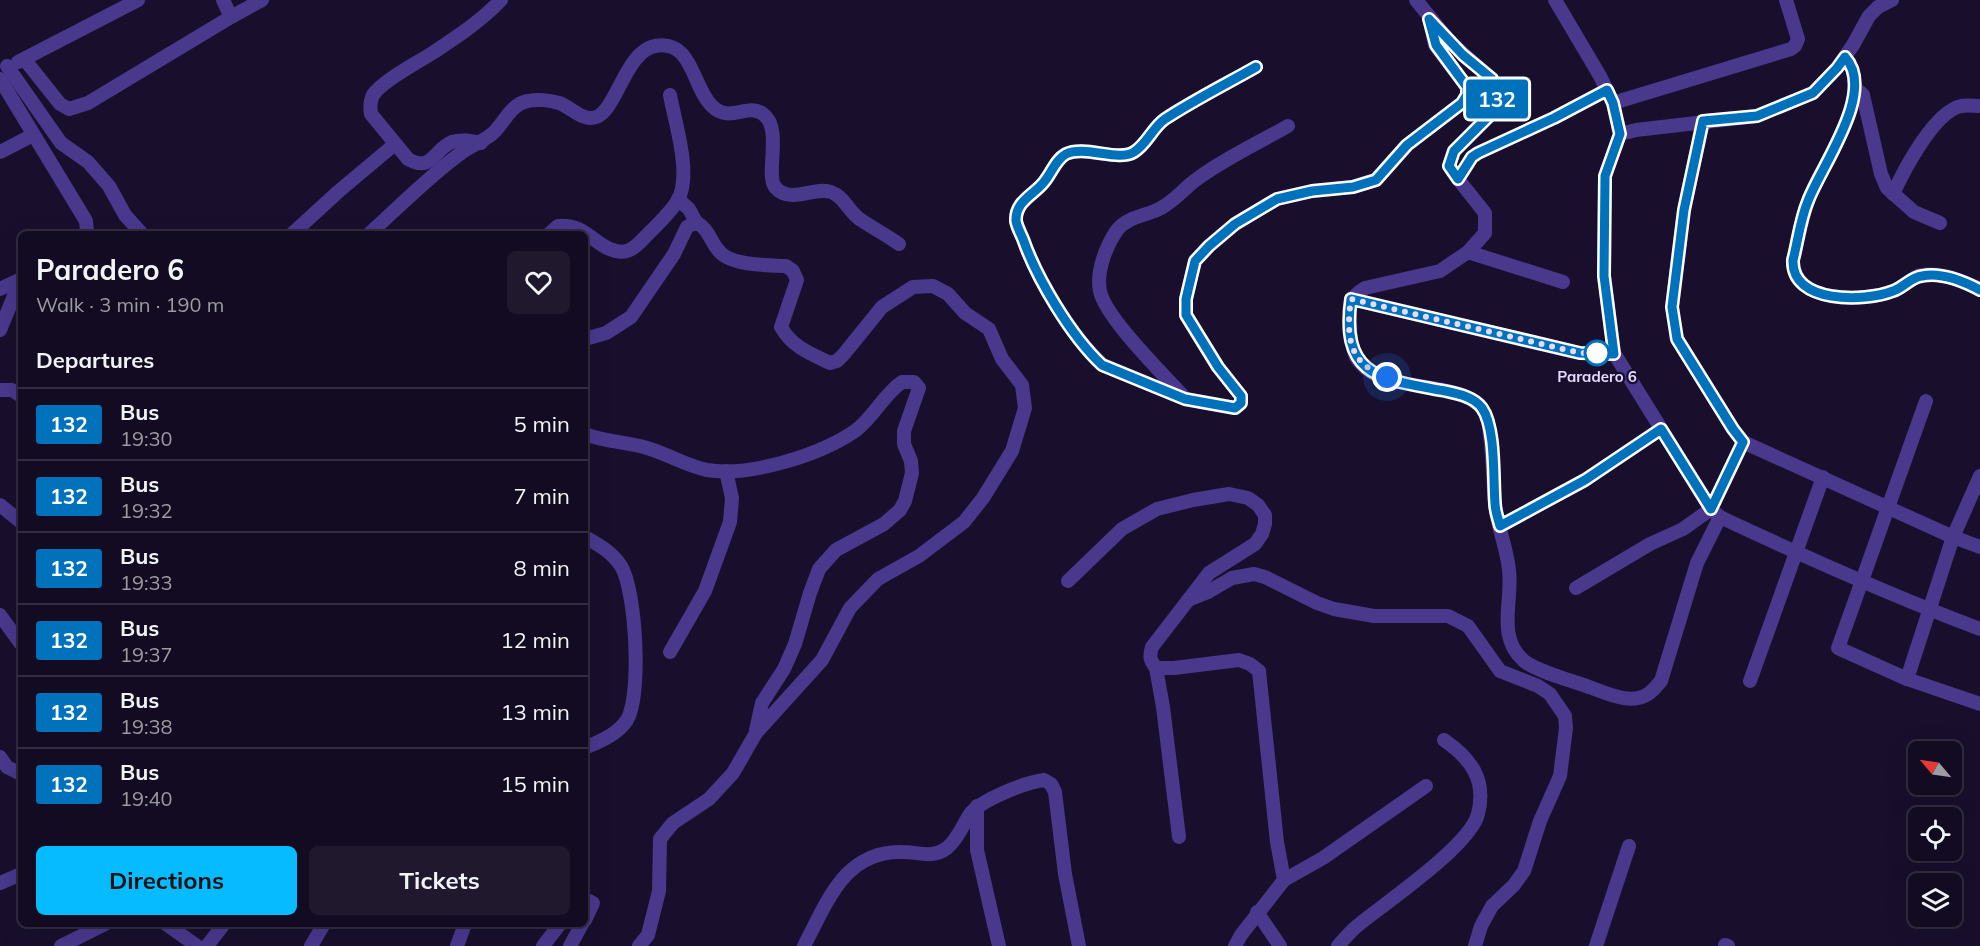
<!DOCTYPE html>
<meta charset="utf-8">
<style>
body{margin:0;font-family:Mulish,sans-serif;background:#20192e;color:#f1f3f6;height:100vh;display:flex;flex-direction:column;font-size:22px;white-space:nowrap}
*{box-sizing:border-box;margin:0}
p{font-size:20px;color:#9d9ba5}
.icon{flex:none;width:33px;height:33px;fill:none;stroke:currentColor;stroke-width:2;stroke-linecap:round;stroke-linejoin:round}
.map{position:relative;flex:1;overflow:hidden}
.panel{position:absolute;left:18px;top:231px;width:570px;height:696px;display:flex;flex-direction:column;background:#130b21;border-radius:9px;box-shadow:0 6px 24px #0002,0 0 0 2px #322b3f}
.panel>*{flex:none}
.badge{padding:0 12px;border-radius:4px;font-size:21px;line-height:39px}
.needle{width:39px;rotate:299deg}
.controls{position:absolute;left:1908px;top:741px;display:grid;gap:12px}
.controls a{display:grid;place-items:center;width:54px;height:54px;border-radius:9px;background:#130b21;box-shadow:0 6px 24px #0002,0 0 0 2px #322b3f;font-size:30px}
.you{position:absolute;width:30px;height:30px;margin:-15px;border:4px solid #fff;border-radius:50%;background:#1a73e8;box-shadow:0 0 0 9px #1a73e833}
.map>.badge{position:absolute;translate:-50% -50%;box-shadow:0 0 0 3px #fff}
h2{padding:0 18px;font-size:22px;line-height:54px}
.round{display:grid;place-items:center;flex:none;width:63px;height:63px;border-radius:9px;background:#20192e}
.overview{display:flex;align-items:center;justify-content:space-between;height:102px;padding:0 18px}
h1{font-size:28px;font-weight:700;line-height:45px}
.action{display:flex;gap:12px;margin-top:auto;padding:12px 18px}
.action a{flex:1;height:69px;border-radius:9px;background:#06bbff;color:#111;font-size:24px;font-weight:700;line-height:69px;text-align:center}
.action a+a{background:#20192e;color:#f1f3f6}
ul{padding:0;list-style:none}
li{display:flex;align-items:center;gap:18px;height:72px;padding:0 18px;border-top:2px solid #322b3f}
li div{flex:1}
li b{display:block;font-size:22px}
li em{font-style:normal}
li .badge{min-width:66px;font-weight:700;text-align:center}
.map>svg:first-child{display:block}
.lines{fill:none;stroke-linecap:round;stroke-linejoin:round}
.street{stroke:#4a388d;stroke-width:14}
.line-casing{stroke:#fff;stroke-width:14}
.line{stroke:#0072bc;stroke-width:9}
.walk{stroke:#e5daff;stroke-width:6;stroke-dasharray:0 10.8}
.stop-dot{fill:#fff;stroke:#0072bc;stroke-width:3}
.labels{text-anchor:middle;stroke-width:4.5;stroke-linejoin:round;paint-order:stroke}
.stop-label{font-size:15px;font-weight:bold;fill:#e5daff;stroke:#190f2c}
</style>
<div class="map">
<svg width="1980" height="946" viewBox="0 0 1980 946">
<rect width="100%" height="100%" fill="#190f2c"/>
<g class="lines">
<!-- street -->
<g class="street">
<polyline points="223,0 231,17"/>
<path d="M1416 0 1450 42 1492 79 1498 95 1495 110 1454 151 1449 166 1458 179 1485 213V233L1468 252 1440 271 1365 288C1350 297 1348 304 1350 322 1350 334 1351 346 1356 357 1379 399 1473 374 1487 418 1489 423 1489 430 1490 436 1493 458 1493 481 1495 504 1497 526 1507 548 1509 570 1513 601 1496 637 1524 661 1538 672 1574 681 1592 688 1608 694 1632 705 1648 694 1653 691 1657 685 1661 681L1697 563 1720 517"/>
<path d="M1555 0 1600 76 1613 103 1620 134 1605 176 1604 276 1614 353 1711 509 1720 517C1805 557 1892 596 1980 629"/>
<path d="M1845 57C1877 93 1821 165 1808 201 1801 220 1798 241 1793 260 1792 304 1865 302 1893 291 1903 288 1911 277 1922 275 1941 272 1964 281 1980 289"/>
<polyline points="25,60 60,104 69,109 88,103 231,17 262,0"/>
<polyline points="18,62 138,0"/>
<polyline points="7,66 61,143 88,162 109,186 125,215 142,234"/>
<path d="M1256 67C1226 84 1194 100 1165 119 1153 127 1147 144 1134 152 1118 162 1085 145 1066 154 1056 159 1051 174 1044 182 1034 195 1015 201 1016 221 1017 227 1021 234 1023 239 1037 279 1071 336 1103 365L1185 399 1235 408 1241 403V396L1218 367 1186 315V299L1195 261 1209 246 1235 224 1277 199 1312 191 1353 187 1375 180 1407 145 1462 103 1467 95V87L1435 45 1430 21"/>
<polyline points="0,79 86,221 87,231 84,234"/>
<polyline points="1855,93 1860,92 1863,95 1881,174 1887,188 1914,212 1940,223"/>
<polyline points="1613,103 1791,49 1795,46 1798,39 1786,0"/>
<polyline points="1620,134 1636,130 1757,116 1813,93 1837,68 1853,45 1869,16 1878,7 1892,0"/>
<path d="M481 143C471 141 462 139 452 142 434 149 432 173 408 159L371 114C370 108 370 101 373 95 383 80 419 62 434 52 458 36 481 21 501 0"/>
<polyline points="0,152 33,135"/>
<polyline points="1458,179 1472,157 1478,153 1554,118 1607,90"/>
<path d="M1893 194C1904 170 1934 112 1961 106 1967 105 1974 106 1980 106"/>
<polyline points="678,199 689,209 696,222"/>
<polyline points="292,234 339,191 395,144"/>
<path d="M369 234C399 207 428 177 461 153 471 146 482 142 492 134 504 124 510 104 528 101 537 99 550 100 559 103 571 107 583 122 596 117 616 111 626 51 655 46 693 39 692 87 712 106 730 124 747 102 763 114 783 128 765 174 775 187 790 205 814 186 831 192 845 197 849 213 861 220 873 228 886 235 899 244"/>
<path d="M549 234 558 226C586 223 595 247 616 251 630 255 639 243 647 235 658 224 671 212 678 200 692 174 675 123 670 95"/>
<polyline points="1468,252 1563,282"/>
<polyline points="0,289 19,280"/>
<polyline points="1351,299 1579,353 1614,353"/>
<polyline points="0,330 21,279"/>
<path d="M585 339 606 333 631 317 674 254 687 227 696 222C710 230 709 240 719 251 731 266 767 265 786 266L793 271 797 280 781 327C792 347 811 354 830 363L837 361 844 354 882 307 913 287 933 286 948 294 965 313 989 329 1002 359 1022 385 1025 408 1012 451 983 498 964 522 919 556 878 579 850 608 822 660 756 733 733 773 709 799 673 823 660 839 659 891 648 935 639 946"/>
<polyline points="0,390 12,390 21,396"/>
<path d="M1182 395C1162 373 1105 317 1100 291 1096 272 1106 246 1117 230 1128 216 1147 216 1161 208 1174 201 1182 191 1193 182 1220 161 1258 143 1288 126"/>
<polyline points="1926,401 1838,648 1907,679 1980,704"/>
<path d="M585 434C605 442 627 442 647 448 668 454 686 466 707 470 750 477 820 455 855 431 874 417 883 395 902 382H914L919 388 904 431V444L911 461 912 473 905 501 900 510 884 524 836 550 819 569 810 593 795 644 784 669 762 703 756 730"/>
<polyline points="1743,442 1953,537 1980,547"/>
<polyline points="0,505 21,522"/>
<polyline points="1500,526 1585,480 1661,429"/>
<path d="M585 537C599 545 612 552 621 566 636 590 642 695 627 720 617 735 600 741 585 748"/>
<path d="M1068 581 1122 529 1157 509 1193 500 1229 494 1248 498 1258 505 1265 515V524L1262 534 1255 544 1209 573 1152 647C1149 657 1150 660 1156 668H1174L1239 660 1250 664 1259 671 1277 842 1284 880"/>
<polyline points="1576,588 1650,544 1683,529 1711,509 1743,442 1733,429 1677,339 1672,307 1684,210 1703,121"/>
<polyline points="1188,600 1208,592 1232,578 1254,574 1265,577 1317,603 1334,609 1374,616 1448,616 1468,626 1500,671 1538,686 1550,694 1565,716 1566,728 1560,776 1540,821 1524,871 1514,885 1492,906 1481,926 1475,946"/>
<polyline points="0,615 21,644"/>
<polyline points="670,652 705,591 730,522 732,498 726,471"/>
<polyline points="1156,668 1163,707 1179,837"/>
<polyline points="1907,679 1953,537 1980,476"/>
<polyline points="1750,681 1823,477"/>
<polyline points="0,757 7,767 21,774"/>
<polyline points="977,806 977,850 999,946"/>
<polyline points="0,883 21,874"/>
<polyline points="585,899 593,903 585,920"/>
<polyline points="1257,912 1280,946"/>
<polyline points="166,924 197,946"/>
<polyline points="1725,945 1728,946"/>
<polyline points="61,946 105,924"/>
<polyline points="207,946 224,924"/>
<polyline points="311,946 324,924"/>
<polyline points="457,946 465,924"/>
<polyline points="543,946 560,924"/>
<polyline points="570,946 582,924"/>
<path d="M804 946C827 903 844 850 903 852 919 852 932 859 947 848 957 840 963 825 970 814 981 800 1026 782 1044 780L1051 784 1055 792 1065 874 1079 946"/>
<polyline points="1235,946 1241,935 1284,880 1323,858 1426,786"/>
<path d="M1338 946C1344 939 1350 932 1357 926 1385 903 1470 846 1478 814 1487 779 1470 758 1444 740"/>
<polyline points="1596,946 1629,846"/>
</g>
</g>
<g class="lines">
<!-- line casing -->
<g class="line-casing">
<path id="line" d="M1256 67C1226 84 1194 100 1165 119 1153 127 1147 144 1134 152 1118 162 1085 145 1066 154 1056 159 1051 174 1044 182 1034 195 1015 201 1016 221 1017 227 1021 234 1023 239 1037 279 1071 336 1102 365L1185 399 1235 408 1241 403V396L1218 367 1186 315V299L1195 261 1209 246 1235 224 1277 199 1312 191 1353 187 1376 180 1407 145 1462 103 1467 95V87L1436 45 1429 19 1463 55 1492 79 1498 95 1495 110 1454 151 1449 166 1458 179 1472 157 1478 153 1554 118 1607 90 1613 103 1620 134 1605 176 1604 276 1614 354 1580 353 1351 299C1340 379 1383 379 1445 391 1459 394 1474 397 1482 408 1496 428 1493 479 1495 503 1495 511 1498 518 1500 526L1585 480 1661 429 1711 509 1743 442 1733 429 1677 339 1672 307 1684 210 1703 121 1757 116 1813 93 1837 68 1845 57C1877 92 1821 166 1808 201 1800 220 1798 241 1793 260 1791 304 1865 302 1893 291 1903 288 1911 277 1922 276 1941 272 1963 281 1980 290"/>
</g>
<!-- line -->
<use href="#line" class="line"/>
<!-- walk -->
<path class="walk" d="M1387 377C1348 364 1346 336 1351 299L1580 353H1597"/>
</g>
<!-- markers -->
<circle class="stop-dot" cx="1597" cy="353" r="12"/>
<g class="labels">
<!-- stop labels -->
<g class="stop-label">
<text x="1597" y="382">Paradero 6</text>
</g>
</g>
</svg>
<div class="controls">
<a><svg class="needle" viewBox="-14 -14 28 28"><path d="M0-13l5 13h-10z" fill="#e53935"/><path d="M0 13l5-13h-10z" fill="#9d9ba5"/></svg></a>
<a><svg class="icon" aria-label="locate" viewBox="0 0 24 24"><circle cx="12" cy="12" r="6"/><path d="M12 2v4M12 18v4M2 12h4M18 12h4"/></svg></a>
<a><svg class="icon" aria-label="layers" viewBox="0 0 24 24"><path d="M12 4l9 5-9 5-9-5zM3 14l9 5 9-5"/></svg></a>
</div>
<div class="you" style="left:1387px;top:377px"></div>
<b class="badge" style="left:1497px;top:99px;background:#0072bc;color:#fff">132</b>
<section class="panel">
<div class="overview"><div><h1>Paradero 6</h1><p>Walk · 3 min · 190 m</p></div><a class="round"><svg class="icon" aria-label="heart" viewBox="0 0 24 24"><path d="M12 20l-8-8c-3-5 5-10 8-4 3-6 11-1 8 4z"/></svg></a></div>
<h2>Departures</h2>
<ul>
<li><span class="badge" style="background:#0072bc;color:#fff">132</span><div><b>Bus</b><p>19:30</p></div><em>5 min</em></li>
<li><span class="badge" style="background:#0072bc;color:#fff">132</span><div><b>Bus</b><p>19:32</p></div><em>7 min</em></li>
<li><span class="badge" style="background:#0072bc;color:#fff">132</span><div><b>Bus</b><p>19:33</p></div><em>8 min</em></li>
<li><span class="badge" style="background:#0072bc;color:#fff">132</span><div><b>Bus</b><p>19:37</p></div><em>12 min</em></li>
<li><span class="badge" style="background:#0072bc;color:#fff">132</span><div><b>Bus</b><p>19:38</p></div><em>13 min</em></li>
<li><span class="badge" style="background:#0072bc;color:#fff">132</span><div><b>Bus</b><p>19:40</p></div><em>15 min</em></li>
</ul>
<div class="action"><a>Directions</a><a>Tickets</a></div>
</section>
</div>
